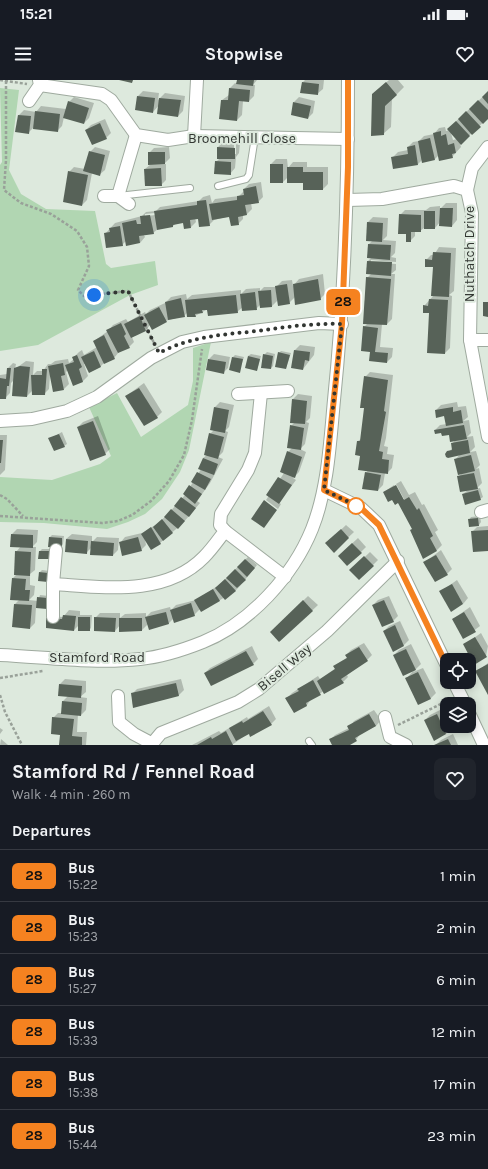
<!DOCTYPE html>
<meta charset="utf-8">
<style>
body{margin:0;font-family:Karla,sans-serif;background:#20242c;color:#f1f3f6;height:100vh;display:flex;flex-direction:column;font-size:15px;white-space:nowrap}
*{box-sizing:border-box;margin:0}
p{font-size:13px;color:#9ea1a6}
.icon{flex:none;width:22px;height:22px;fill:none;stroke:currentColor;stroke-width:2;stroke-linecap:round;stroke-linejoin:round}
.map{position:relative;height:665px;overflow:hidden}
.panel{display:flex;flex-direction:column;background:#171b24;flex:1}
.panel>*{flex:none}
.badge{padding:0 8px;border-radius:6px;font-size:14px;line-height:26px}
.buttons{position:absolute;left:440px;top:573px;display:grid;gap:8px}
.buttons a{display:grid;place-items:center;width:36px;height:36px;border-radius:8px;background:#171b24;box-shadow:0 2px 10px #0003;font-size:20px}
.you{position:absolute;width:20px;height:20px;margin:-10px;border:3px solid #fff;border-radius:50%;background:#1a73e8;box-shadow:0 0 0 6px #1a73e833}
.map>.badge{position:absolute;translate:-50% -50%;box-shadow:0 0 0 2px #fff}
h2{padding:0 12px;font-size:15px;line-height:36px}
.round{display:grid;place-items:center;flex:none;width:42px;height:42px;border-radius:8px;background:#20242c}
.summary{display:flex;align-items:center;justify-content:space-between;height:68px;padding:0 12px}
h1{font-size:19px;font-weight:700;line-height:30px}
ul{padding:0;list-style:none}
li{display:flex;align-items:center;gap:12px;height:52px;padding:0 12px;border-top:1px solid #363941}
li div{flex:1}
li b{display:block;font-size:15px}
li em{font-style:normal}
li .badge{min-width:44px;font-weight:700;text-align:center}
.status{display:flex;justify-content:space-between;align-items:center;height:28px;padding:0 20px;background:#171b24;direction:ltr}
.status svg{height:11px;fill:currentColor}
header{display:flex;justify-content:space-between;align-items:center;height:52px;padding:0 12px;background:#171b24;font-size:18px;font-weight:700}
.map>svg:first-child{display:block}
.green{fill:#b1d6b2}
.shadow{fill:#0003;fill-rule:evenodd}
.building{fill:#576258}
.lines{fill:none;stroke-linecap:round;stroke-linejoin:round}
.lane-casing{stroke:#9faa9f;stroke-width:8}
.street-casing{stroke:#9faa9f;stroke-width:14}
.path{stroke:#99a199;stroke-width:2.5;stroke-dasharray:3 2;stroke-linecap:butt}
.lane{stroke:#fff;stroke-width:6}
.street{stroke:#fff;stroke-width:12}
.line-casing{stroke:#fff;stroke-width:9}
.line{stroke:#f58220;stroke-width:6}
.walk{stroke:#323632;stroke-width:4;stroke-dasharray:0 7.2}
.stop-dot{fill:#fff;stroke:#f58220;stroke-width:2}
.labels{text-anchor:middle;stroke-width:4;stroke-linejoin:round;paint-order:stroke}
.street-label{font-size:14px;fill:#323632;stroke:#dde9dd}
</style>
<div class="status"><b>15:21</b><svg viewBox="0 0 49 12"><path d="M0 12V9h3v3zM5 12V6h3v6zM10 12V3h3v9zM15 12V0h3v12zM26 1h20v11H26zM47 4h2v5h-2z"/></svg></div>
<header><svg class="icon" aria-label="menu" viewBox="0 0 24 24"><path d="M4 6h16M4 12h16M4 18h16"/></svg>Stopwise<svg class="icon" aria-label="heart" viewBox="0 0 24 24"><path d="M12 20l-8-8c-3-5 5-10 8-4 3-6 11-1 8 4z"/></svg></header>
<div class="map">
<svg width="488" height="665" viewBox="0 0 488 665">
<rect width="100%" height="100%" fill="#dde9dd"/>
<!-- green -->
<g class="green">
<polygon points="0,8 19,10 9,90 21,114 46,129 95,131 106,184 111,188 155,181 158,205 130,215 38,265 0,271 0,85 2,82"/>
<polygon points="211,262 189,370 180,392 162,419 145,434 128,442 107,449 44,443 0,442 0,397 52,400 100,384 111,376 89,327 117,313 141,357 188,325 193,301 193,268"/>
</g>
<!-- shadow -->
<g class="shadow">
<polygon points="238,0 257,0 253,5 255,5 254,16 249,21 243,21 242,35 237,40 222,20 229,15 230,8 235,3 237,4"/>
<polygon points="305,0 324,0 323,9 317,14 303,2"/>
<polygon points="389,0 398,0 404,7 392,19 391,47 383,54 373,14"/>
<polygon points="143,11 159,13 158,20 165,13 185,16 183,31 178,36 160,24 153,32 138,16"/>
<path d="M488 12V38L460 64 461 67 452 77 439 75 435 79 423 81V79L418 84 393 77 398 72 408 70V67L413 62 419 61 424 56 434 54 439 48 445 47 446 51 449 50 453 44ZM451 53 457 59 453 60Z"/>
<polygon points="74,17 94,23 89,38 84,43 64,37 62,46 57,51 33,48 28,53 19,35 24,30 36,32 41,26 66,29 69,22"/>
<polygon points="299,17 315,21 313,33 308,38 294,22"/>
<polygon points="105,39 111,53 106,58 86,50 91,45"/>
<polygon points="223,62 234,63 234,74 236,74 236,63 240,63 239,73 236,77 235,88 230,94 216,82 220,78 218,67"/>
<polygon points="95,67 110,71 105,90 99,95 92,93 87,120 82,125 69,92 74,87 85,89 90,72"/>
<polygon points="169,67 170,78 164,84 166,84 166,100 161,105 145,89 151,84 149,73 154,68"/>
<polygon points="276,79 287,79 288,88 293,82 307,82 307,87 328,87 328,104 323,109 288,97 283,102 271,84"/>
<path d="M261 102 263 117 258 122 251 123 252 129 246 135H243V139L238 144 230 136 214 140 209 145 199 138H195L196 142 191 147 184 142 176 143 173 146 158 149 153 153 144 155 145 157 140 163 126 161 122 165 105 154 115 143 142 136 146 132 156 131 160 127 199 121 203 117 210 115 212 123 215 119 239 116 244 111V109L249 104ZM155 133 156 135 145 136V134Z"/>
<polygon points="446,123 457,123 457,140 452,146 440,142 435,148 424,148 420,151 415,151 415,156 410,161 400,135 405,130 426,130 430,127 440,126 440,129"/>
<polygon points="373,137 388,138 387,156 383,160 396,161 395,173 391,177 396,178 396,182 371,180 371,182 396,184 396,190 391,194 395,194 392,239 387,244 382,244 380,267 393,268 392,277 387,282 371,271 364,247 368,243 367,198 371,194 368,181 372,177 369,164 373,160 368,142"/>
<polygon points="439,167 456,168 454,211 449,215 452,216 450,268 445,273 430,232 424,226 434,215 434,186 426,180 431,175 434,175"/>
<polygon points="323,194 325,214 320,219 295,217 289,223 278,220 272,226 260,225 256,229 243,227 237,232 208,229 195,236 188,232 184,236 150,245 146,250 132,257 134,262 129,267 119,272 114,278 105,282 101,286 89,292 85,284 84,284 88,296 83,301 74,304 68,290 66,292 69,304 64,309 50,295 49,309 44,314 33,310 27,316 14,300 11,303 10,313 5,318 0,318 0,295 7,294 8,288 13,283 16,284 15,289 26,281 34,282 33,295 37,291 43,291 48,284 51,284 55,281 68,279 69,283 74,279 74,277 79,272 82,270 84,275 97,267 94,261 108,251 113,245 126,239 128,242 145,232 146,234 150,230 165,223 171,217 186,214 187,219 192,215 241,210 241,214 246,209 260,208 260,211 264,207 276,207 282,201 292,200 293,206 299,199"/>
<polygon points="300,265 315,267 314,275 303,289 292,287 295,270"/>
<polygon points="281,271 291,273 286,288 279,273"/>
<polygon points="267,272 275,274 273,286 271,288 264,275"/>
<polygon points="214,274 230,277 228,288 223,293 209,279"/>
<polygon points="251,274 261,276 257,290 248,276"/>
<polygon points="235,275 244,277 239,292 233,277"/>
<polygon points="370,292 393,295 386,358 384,366 388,367 387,374 394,375 392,388 387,393 385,393 383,405 378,410 366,393 368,390 361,375 357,375 358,361 361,359 365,328 365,297"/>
<polygon points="144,303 162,332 157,337 126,316"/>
<polygon points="298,314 312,316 310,338 306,342 309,343 305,364 300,369 306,372 299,392 293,398 296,400 279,423 281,424 278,429 266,420 284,393 288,372 292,368 291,346 295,342 293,319"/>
<polygon points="220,322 234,325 229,347 225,351 228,352 223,372 218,377 223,379 210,403 197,421 200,423 183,443 160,463 145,459 146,465 141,470 120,463 125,457 142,453 157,444 166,436 185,415 201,389 203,378 207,375 210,354 214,350 215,327"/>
<polygon points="457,322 458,327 466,326 468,337 463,341 469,340 471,353 467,357 473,356 475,367 470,372 476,371 480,385 476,389 479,388 482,403 476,409 480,408 483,417 480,419 463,414 468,410 458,397 462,393 455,380 460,374 446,374 453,368 452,364 456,359 450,354 435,350 440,345 447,344 445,335 436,330 441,325"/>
<polygon points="98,336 110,369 105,374 78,347 83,342"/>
<polygon points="62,352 67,364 64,366 49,359"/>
<polygon points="0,355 7,355 5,390 0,395"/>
<polygon points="401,401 409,415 415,412 422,425 424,424 438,450 435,452 442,465 437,470 423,477 413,449 398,421 384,412 394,405 402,419 404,419 396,404"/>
<polygon points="480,436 481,442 479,445 469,440 471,437"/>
<polygon points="346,445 354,452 334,471 327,463"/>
<polygon points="488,446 488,470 472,452 477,447"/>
<polygon points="17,449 38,450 37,462 32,467 36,467 35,490 30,494 30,505 35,506 34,515 29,520 38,521 40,515 49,516 49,526 36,527 35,543 30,548 15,524 19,520 13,498 17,494 16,472 21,466 12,454"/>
<polygon points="72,454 92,456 92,462 97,457 119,458 118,470 113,475 91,468 86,473 66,459"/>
<polygon points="52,455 64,456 63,464 61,467 49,466 50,457"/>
<polygon points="358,458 366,467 361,472 344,471"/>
<polygon points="42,469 51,469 51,476 49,478 40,471"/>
<polygon points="441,470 452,489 447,494 425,482"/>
<polygon points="370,472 378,480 359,499 351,490"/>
<polygon points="248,477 257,485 240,506 235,511 202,531 200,529 194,535 174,538 168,544 148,544 142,550 120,545 115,551 95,538 100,533 120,533 120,538 125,534 146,533 146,537 151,532 170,527 171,530 176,525 196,520 219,505"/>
<polygon points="42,490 50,491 48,501 40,492"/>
<polygon points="457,500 468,518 463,524 440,512"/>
<polygon points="308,516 318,525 280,561 271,552"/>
<polygon points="389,516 398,536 393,541 373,525 378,520"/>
<polygon points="470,527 480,546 464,558 453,539"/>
<polygon points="69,530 80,531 80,535 92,535 91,548 89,550 79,545 74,550 50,536 63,537"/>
<polygon points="400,541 409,560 404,565 393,570 384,551 389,546"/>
<polygon points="481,553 488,566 486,576 464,565"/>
<polygon points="364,563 372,575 367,580 347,595 348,597 343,602 324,611 311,619 307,625 294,631 287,618 292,613 318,596 320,599 336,588 335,586 340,582 348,577 346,575 351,570"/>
<polygon points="411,564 421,584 413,592 423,588 436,613 431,618 418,624 406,599 414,590 394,575 399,570"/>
<polygon points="252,566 258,579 253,584 205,593 210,588"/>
<polygon points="488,583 488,612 476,592"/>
<polygon points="65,599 86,601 86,612 80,617 87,618 86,630 81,635 78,634 77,652 87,652 86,665 60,665 61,654 53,638 58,633 62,633 63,621 68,616 60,604"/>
<polygon points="181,599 184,610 179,615 133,627 132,614 137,609"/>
<polygon points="269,626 276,639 271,644 250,652 232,665 192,665 219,651 221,653 247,637 248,639"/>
<polygon points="442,629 447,640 447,646 450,646 451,649 446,654 434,659 425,640 430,635"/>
<polygon points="374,630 381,640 376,646 360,654 356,660 347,665 333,665 330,660 335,655 349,648 354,641"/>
<polygon points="0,648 3,650 0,654"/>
<polygon points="453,654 458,665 436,665 441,660"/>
<polygon points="1,659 8,665 0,665"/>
</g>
<!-- building -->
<g class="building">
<polygon points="119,0 133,0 132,3"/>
<polygon points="237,0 254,0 253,6 236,4"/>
<polygon points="302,2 319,4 318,15 300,13"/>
<polygon points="386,2 397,15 385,26 384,55 371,56 372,14"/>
<polygon points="229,8 250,10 249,22 239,21 237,41 219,39 221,20 228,20"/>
<polygon points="488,11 488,24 482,17"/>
<polygon points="137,16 155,18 153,33 135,30"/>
<polygon points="159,18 181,20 178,37 157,34"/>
<polygon points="478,20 488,30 488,39 483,44 469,29"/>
<polygon points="68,21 89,28 84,44 63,38"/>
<polygon points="293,22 311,26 308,39 291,35"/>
<polygon points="35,31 60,34 58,52 33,49"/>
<polygon points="466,31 481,47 472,55 458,39"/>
<polygon points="18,35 31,36 29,54 15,52"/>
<polygon points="456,41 470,56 461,65 447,49"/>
<polygon points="100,43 107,59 92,65 85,50"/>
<polygon points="441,51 441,56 446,54 448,65 454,63 456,73 452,74 453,78 439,81 433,53"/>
<polygon points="430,58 435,80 422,83 418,61"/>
<polygon points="415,65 418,85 393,89 391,77 408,74 407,67"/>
<polygon points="217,67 235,68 235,79 217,79"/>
<polygon points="89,71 105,75 100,96 83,91"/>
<polygon points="148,72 165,72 165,84 148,85"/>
<polygon points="215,81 231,82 231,95 214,94"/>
<rect x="270" y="84" width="13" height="19"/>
<polygon points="287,87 303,87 303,92 323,92 323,110 303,110 303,103 287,103"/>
<polygon points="161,88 162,106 145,106 144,89"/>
<polygon points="68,91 88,95 82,126 63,122"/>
<polygon points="256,106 259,123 245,125 247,135 238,137 239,145 231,146 229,137 212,140 209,124 237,120 237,116 244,115 243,109"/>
<polygon points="206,120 210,146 199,147 198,139 190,140 191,148 184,149 183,143 173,145 173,147 157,150 154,131 197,125 197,121"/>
<polygon points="440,128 453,128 452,147 439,146"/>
<rect x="424" y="131" width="11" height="18"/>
<polygon points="399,134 421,135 421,152 411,152 411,162 406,162 406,154 398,154"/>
<polygon points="150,135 154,154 139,156 140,163 126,166 122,143 136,140 137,144 141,144 140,136"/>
<polygon points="367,142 383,143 382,162 366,161"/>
<polygon points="120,146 123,166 106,168 104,153 110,152 109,148"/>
<polygon points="368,164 391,165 390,180 367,178"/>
<polygon points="433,172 451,173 449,217 431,216 433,187 425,187 425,179 432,180"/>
<polygon points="367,181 392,182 391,196 366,194"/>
<polygon points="366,197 391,199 387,245 363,244"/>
<polygon points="318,199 321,220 295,225 293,204"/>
<polygon points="287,204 290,224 278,226 275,206"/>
<polygon points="271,210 272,227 260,228 258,211"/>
<polygon points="255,212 257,230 242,231 240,214"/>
<polygon points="236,215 238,233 208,236 207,230 202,230 203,233 195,234 196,237 187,237 185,220"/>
<polygon points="181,218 185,237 168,240 165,222"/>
<polygon points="429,219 448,220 445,274 427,273 429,233 423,233 423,225 428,226"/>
<polygon points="483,222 488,222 488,237 483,236"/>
<polygon points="159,227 167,242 152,250 144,235"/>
<polygon points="140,236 146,251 131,258 124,244"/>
<polygon points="121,243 126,254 124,256 130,268 118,273 106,250"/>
<polygon points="363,246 378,248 375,272 388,273 387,283 369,281 370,272 361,271"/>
<polygon points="104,255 115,279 104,284 93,261"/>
<polygon points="294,270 310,272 309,281 305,280 303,290 291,288"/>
<polygon points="94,271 101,287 89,293 81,277"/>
<polygon points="278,272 290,275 286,289 275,287"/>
<polygon points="263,274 273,276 271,289 261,288"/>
<polygon points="77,275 82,287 79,289 83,302 73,306 65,285 74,282 72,277"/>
<polygon points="248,276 260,279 257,291 245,288"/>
<polygon points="232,277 243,279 240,293 229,290"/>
<polygon points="208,279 226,282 224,294 206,290"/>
<polygon points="63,283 65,295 61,296 64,310 53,312 48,286"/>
<polygon points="20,286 30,287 27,317 12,316 14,288"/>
<polygon points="7,288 11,288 9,306 7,306 6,319 0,319 0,298 6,299"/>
<polygon points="42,289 47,289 45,315 32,315 31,295 42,295"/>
<polygon points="364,296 388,300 384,331 386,332 379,371 383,372 382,379 389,380 388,394 358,390 360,376 355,375 357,361 360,361 364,328 360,328"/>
<polygon points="139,308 158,338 144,346 125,316"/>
<polygon points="292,319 307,321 305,344 290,343"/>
<polygon points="214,327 229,330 225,353 210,350"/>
<polygon points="453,327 453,332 461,330 463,343 446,346 444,336 436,338 435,330"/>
<polygon points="93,341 106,375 90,381 77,347"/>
<polygon points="290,345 304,348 301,370 287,368"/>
<polygon points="464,345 467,359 450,362 449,355 442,356 441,353 435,354 434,350"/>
<polygon points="209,353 224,357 218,379 204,375"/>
<polygon points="59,354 65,367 54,371 48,358"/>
<polygon points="0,360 3,360 1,383 0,383"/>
<polygon points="468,360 470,373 448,378 446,377 445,374 447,371 452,370 451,363"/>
<polygon points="287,371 302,377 295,398 280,392"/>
<polygon points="471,375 475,391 458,395 454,379"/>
<polygon points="203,378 218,384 214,395 198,389"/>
<polygon points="197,392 211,399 205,410 191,402"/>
<polygon points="365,392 381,395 378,411 362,409"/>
<polygon points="474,393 478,409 460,412 457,396"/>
<polygon points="278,397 292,405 279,424 266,415"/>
<polygon points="189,405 202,414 195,424 183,414"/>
<polygon points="396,405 404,420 409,417 417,430 419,428 433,456 430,458 437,471 423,479 410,450 412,449 398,423 395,425 392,420 388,422 383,412"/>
<polygon points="478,410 481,420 465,425 462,414"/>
<polygon points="181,417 196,428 189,437 174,426"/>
<polygon points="264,420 277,430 264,448 251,439"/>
<polygon points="171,429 185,441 178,449 164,437"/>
<polygon points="478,438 479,446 469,447 468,439"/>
<polygon points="162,439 173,453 163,461 153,447"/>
<polygon points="151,447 161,464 151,470 141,454"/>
<polygon points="341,449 349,458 334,473 325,463"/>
<polygon points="488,450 488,471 473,472 471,451"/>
<polygon points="11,454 33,455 33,468 10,467"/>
<polygon points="49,457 62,458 62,468 48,467"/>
<polygon points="138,457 142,471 122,476 119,462"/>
<polygon points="66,459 88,461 87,474 65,472"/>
<polygon points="91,461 114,463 113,476 90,475"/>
<polygon points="352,463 362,473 347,486 338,476"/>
<polygon points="15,471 31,472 30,496 14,495"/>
<polygon points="39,471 49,471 49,479 38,479"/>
<polygon points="436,475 448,495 435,502 423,482"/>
<polygon points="364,476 374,486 359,500 349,490"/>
<polygon points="245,479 255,488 247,497 237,487"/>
<polygon points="235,489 246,500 237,508 226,498"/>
<polygon points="39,492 48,493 48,502 38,501"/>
<polygon points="12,498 26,499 25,510 30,510 29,521 10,520"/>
<polygon points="225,499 236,511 225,520 215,508"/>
<polygon points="452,504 463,524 451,532 439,511"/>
<polygon points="213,509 220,521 201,532 194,520"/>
<polygon points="37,517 47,518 47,529 36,528"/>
<polygon points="303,520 313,531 279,562 270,552"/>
<polygon points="384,520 394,542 382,547 372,525"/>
<polygon points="191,523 195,536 174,543 170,530"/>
<polygon points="14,524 32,525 30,549 12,547"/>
<polygon points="166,532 169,544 149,550 145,537"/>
<polygon points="464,532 476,552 463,559 452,539"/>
<polygon points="63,535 76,536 74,551 46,548 46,538 62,539"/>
<rect x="78" y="537" width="12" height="14"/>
<polygon points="94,537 116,538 115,552 94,551"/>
<polygon points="119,538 142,538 142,551 119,552"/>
<polygon points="395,545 404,566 393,572 383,551"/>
<polygon points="475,557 487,577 474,585 463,564"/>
<polygon points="359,567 368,581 341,599 344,603 324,614 317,601 335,589 333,586 347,578 345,575"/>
<polygon points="406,569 416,590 403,596 393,575"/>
<polygon points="246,571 254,585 211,606 204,593"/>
<polygon points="488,584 488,615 475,591"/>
<polygon points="418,592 431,619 418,625 405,598"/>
<polygon points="313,600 321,615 306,623 307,626 294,633 285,618 299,611 297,609"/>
<polygon points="176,603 179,616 133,628 131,613"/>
<polygon points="59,604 82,606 81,618 58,616"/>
<polygon points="62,621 82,623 81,636 61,634"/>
<polygon points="263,631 272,645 250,657 249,654 236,661 229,648 242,641 243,643"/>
<polygon points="369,634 376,646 355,658 357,661 350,665 332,665 329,659 349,650 347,646"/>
<polygon points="437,634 446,654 434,661 424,640"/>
<polygon points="52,637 74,639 72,656 82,657 82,665 59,665 60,655 51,654"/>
<polygon points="226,651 233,665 197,665 211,657 212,659"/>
<polygon points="448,659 451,665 434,665"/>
</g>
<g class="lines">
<!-- lane casing -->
<g class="lane-casing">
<g id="lane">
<polyline points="218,106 246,99 249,95 255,57"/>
<polyline points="118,116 190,108"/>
<polyline points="309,661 312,665"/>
</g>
</g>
<!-- street casing -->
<g class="street-casing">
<g id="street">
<polyline points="40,5 102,14 111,20 136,55 168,60 194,56 348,59"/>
<polyline points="29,21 40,5 39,0"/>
<polyline points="194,56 197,0"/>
<polyline points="467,110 472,88 488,67"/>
<polyline points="104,116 118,116 129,124"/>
<polyline points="118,116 136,55"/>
<polyline points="348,120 382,119 454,106 467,110 472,133 470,260 488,357"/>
<polyline points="470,260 488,260"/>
<polyline points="238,314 288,311"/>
<polyline points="0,341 32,339 67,331 97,317 151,278 182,262 204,257 319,243 342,244"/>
<polyline points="324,410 361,428 379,445 447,586"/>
<polyline points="481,432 488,430"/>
<polyline points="225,451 285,497"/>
<path d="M53 504C103 507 165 517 204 477 212 469 218 460 225 451L220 445 221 434 248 390 255 373 261 313"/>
<polyline points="53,537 53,504 56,470"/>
<path d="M0 575C45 577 95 584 140 579 161 577 183 570 203 562 250 543 293 496 312 449 328 409 330 363 334 320 345 213 348 107 348 0"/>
<polyline points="454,602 465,624"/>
<polyline points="118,616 119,642 134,654 151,663"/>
<polyline points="469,633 484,665"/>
<polyline points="385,637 390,657 406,665"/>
<polyline points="151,665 161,653 238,622 259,609 327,551 398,481"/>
</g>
</g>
<!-- path -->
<g class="path">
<polyline points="0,0 27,4"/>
<polyline points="6,1 6,80 4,110 21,123 51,134 77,151 87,167 89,186 78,210 84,216 128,211 154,263"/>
<polyline points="0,415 7,419 23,436"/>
<polyline points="0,436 102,443 118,441 132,435 151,421 169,401 184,375 192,340 202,269"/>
<polyline points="0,598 43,591"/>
<polyline points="0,615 5,632 22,665"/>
<polyline points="398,645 451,619"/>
</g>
<!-- lane -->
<use href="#lane" class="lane"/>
<!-- street -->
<use href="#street" class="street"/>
</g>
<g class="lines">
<!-- line casing -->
<g class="line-casing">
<polyline id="line" points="348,0 348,87 342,244 324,410 361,428 379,445 447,586"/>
</g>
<!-- line -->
<use href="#line" class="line"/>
<!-- walk -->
<path class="walk" d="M94 215 128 211 159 273C191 256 222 255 257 251 285 247 313 243 342 244L324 410 361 428 356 426"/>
</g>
<!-- markers -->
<circle class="stop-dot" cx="356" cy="426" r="8"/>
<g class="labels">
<!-- street labels -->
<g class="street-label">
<text x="242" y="63">Broomehill Close</text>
<text transform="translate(469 174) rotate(-90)" y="5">Nuthatch Drive</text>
<text x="97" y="582">Stamford Road</text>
<text transform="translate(284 587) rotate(-40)" y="5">Bisell Way</text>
</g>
</g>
</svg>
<div class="buttons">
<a><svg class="icon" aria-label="locate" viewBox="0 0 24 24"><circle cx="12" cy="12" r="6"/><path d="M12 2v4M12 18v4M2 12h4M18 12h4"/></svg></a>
<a><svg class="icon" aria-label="layers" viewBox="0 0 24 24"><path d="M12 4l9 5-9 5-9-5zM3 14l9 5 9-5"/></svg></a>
</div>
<div class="you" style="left:94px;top:215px"></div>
<b class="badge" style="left:343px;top:222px;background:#f58220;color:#111">28</b>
</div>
<section class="panel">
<div class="summary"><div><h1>Stamford Rd / Fennel Road</h1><p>Walk · 4 min · 260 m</p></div><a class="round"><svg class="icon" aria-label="heart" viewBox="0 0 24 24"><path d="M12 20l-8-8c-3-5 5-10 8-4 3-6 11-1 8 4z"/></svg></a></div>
<h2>Departures</h2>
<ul>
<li><span class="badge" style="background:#f58220;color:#111">28</span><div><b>Bus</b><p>15:22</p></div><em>1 min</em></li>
<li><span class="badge" style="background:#f58220;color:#111">28</span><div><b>Bus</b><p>15:23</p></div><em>2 min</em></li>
<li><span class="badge" style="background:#f58220;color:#111">28</span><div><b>Bus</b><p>15:27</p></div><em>6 min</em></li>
<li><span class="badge" style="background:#f58220;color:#111">28</span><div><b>Bus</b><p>15:33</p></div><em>12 min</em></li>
<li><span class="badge" style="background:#f58220;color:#111">28</span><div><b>Bus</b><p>15:38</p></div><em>17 min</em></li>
<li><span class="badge" style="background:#f58220;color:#111">28</span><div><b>Bus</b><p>15:44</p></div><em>23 min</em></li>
</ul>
</section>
